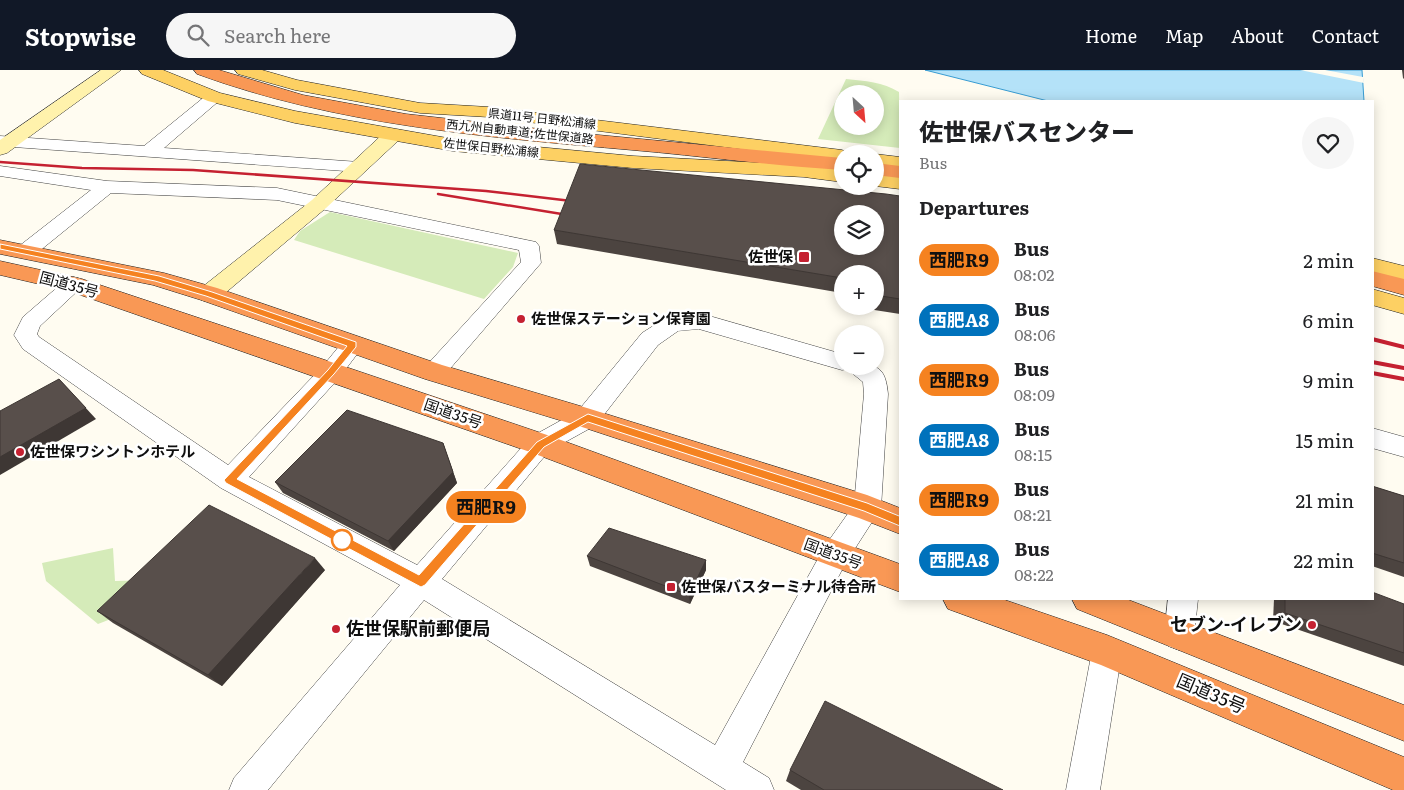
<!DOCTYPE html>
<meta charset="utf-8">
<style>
body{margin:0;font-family:Literata,"Noto Sans JP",serif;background:#f6f6f6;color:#202124;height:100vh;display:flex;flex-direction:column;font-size:19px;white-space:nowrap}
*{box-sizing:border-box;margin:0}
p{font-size:16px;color:#757577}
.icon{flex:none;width:28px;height:28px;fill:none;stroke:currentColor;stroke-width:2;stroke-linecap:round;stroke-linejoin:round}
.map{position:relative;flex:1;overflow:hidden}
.panel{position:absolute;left:899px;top:30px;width:475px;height:500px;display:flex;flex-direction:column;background:#fff;border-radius:0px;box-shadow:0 2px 12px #0003}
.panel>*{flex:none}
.badge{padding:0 10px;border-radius:16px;font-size:18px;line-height:32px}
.needle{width:32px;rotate:154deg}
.fabs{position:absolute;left:834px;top:15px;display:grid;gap:10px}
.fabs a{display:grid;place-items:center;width:50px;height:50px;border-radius:50%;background:#fff;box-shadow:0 2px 12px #0003;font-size:25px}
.map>.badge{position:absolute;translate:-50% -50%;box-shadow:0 0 0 2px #fff}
h2{padding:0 20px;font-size:19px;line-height:45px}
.round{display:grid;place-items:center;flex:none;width:52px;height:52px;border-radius:26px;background:#f6f6f6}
.summary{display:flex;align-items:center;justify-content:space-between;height:85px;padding:0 20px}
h1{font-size:24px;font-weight:800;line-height:38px}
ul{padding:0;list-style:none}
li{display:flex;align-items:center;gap:15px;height:60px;padding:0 20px}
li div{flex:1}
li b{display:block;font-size:19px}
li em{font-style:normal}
li .badge{min-width:55px;font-weight:700;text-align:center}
header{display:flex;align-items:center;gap:30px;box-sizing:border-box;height:70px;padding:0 25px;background:#111827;color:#fff}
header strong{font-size:24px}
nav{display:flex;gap:28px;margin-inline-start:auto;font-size:18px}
.search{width:350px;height:45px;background:#f6f6f6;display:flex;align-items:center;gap:12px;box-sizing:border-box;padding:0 18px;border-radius:28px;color:#757577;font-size:19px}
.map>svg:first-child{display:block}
.green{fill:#d5ebb9;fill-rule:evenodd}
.water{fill:#b4e2f8;stroke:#389cd2}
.pier{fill:#fffcf1}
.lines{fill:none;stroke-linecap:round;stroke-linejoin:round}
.street-casing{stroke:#424242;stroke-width:1}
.secondary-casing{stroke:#313131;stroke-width:1}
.primary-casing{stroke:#202020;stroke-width:1}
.highway-casing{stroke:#202020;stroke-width:1}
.street{fill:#fff;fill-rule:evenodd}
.secondary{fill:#fff2ac;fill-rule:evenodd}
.primary{fill:#fdd063;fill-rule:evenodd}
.highway{fill:#f99855;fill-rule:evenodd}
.rail-far1{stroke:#c52131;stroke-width:2.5}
.rail{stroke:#c52131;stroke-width:4}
.wall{fill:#4c4440}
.shaded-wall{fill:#3e3734}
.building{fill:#584f4b;stroke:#3e3734;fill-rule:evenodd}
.line{fill:#f58220;stroke:#fff}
.poi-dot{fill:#c52131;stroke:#fff;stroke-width:2}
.stop-dot{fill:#fff;stroke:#f58220;stroke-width:2.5}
.labels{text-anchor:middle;stroke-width:5;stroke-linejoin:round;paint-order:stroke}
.far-street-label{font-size:12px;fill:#0f0f0f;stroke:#fff}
.poi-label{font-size:15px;font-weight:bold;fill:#0f0f0f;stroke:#fff;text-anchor:start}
.street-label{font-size:15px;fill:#0f0f0f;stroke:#fff}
.near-poi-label{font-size:18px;font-weight:bold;fill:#0f0f0f;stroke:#fff;text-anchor:end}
.near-street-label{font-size:18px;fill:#0f0f0f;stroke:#fff}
</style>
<header>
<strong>Stopwise</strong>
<div class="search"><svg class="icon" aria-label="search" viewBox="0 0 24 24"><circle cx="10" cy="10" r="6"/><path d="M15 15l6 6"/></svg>Search here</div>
<nav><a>Home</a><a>Map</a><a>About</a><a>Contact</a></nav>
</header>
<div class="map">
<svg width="1404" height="720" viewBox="0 0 1404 720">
<rect width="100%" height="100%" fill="#fffcf1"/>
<!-- green -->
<g class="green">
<path d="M846 9C865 11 883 12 899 22L900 78 818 69ZM842 24H875V56H842Z"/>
<polygon points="330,142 518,183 513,197 484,229 294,170 300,161"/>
<polygon points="113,478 115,511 153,510 116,547 98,554 46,511 42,493"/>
</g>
<!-- water -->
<polygon class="water" points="925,0 1362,0 1364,31 1048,31"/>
<!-- pier -->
<polygon class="pier" points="1300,0 1325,0 1363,7 1364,13"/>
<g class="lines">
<!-- street casing -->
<g class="street-casing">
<g id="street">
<polygon points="214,22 222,27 220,30 164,78 359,92 365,93 368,97 365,101 359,102 0,76 0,66 144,76 208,24"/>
<polygon points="0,96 107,111 277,118 536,172 539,176 541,193 442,308 434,311 426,308 422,302 426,296 521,192 519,180 277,130 111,123 32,187 25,188 18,187 15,182 18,177 91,120 0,106"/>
<path d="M74 207 81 209 85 214 40 256 37 264 39 267 228 395 323 296 345 269 353 267 361 269 364 275 339 308 249 407 417 495 531 367 578 341 642 263 664 249 699 243 842 284V296C871 296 885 289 888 324L881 438 845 494 743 692 769 708 774 720H726L424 530 268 720H229L234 708 400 515 221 418 23 279 14 265 23 247 67 209ZM699 259 842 300 847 299 863 312 864 324 854 435 825 476 715 675 442 509 549 381 596 355 658 275 678 261Z"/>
<polygon points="1372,358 1404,367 1404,387 1372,378"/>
<polygon points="1168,529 1198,529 1194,566 1190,576 1179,580 1168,576 1164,566"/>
<polygon points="1107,566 1118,571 1122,581 1100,720 1066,720 1092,581 1096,571"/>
</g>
</g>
<!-- secondary casing -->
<g class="secondary-casing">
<g id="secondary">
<polygon points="101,0 121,0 7,83 0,85 0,70"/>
<polygon points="393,59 400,61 402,65 400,69 326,138 217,230 209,232 201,230 197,224 201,218 312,130 386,61"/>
</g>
</g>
<!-- primary casing -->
<g class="primary-casing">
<g id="primary">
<polygon points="139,0 163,0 220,23 295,41 453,69 633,86 804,95 842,100 842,112 804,107 633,98 453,81 295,53 208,31 142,4"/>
<polygon points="235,0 262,0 297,10 420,33 489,37 842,80 850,84 842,84 842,92 489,47 420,43 295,20 238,4"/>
<polygon points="875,84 900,87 900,99 875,96"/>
<polygon points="875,104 900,107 900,119 875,116"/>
<polygon points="1372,188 1404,196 1404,211 1372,203"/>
<polygon points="1372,219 1404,228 1404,244 1372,235"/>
</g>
</g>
<!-- highway casing -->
<g class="highway-casing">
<g id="highway">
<path d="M194 0H219L303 25 406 44 567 62 842 88V100C772 96 702 86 632 80 485 67 336 55 197 4Z"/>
<polygon points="875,93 900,96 900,108 875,105"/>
<polygon points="0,170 164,203 217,218 442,295 587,338 867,425 900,438 900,464 859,448 582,357 425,309 201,230 153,215 0,184"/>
<polygon points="0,191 82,209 340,295 550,366 900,494 900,522 530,382 69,221 0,205"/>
<polygon points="1372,201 1404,209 1404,225 1372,216"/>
<polygon points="943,529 1002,529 1107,565 1404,687 1404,720 1393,720 1101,595 948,539"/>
<polygon points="1072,529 1126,529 1404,635 1404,671 1077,539"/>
</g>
</g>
<!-- street -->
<use href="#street" class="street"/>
<!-- secondary -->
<use href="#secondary" class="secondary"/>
<!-- primary -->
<use href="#primary" class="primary"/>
<!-- highway -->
<use href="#highway" class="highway"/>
<!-- rail-far1 -->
<g class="rail-far1">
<polyline points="0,92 82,98 193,100 486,121 580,132"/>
<polyline points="438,124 574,146"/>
</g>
<!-- rail -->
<g class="rail">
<polyline points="1372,269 1404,277"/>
<polyline points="1372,292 1404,298"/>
<polyline points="1372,303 1404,309"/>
</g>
</g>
<!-- wall -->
<g class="wall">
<polygon points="1402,0 1404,0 1404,9 1403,8"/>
<polygon points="900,126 900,244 868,239 869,236 875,236 875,204 842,204 842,223 557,174 554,160"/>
<polygon points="443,373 457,413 394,481 283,423 275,412"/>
<polygon points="1372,416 1404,426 1404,507 1372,496"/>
<polygon points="587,486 706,490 706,500 690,534 590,496"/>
<polygon points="325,500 222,616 113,553 97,541"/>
<polygon points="1274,529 1372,529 1404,534 1404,596 1273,551"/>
<polygon points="790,700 1003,720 801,720 786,711"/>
</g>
<!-- shaded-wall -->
<g class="shaded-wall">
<polygon points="59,309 96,349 0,405 0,387"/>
<polygon points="443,373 457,413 394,481 388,471"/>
<polygon points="315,488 325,500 222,616 208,605"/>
<polygon points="706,490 706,500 690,534 689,525"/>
</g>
<!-- building -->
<g class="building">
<path d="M580 94 886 124 900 126V229L875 225V204H842V208L554 160ZM842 144H875V176H842Z"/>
<polygon points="59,309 86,338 0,387 0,341"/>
<polygon points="347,340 443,373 453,402 388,471 275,412"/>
<polygon points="1372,416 1404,426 1404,493 1372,483"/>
<polygon points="209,435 315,488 208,605 97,541"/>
<polygon points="609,458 706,490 689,525 587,486"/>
<polygon points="1372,522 1404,534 1404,583 1285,543 1285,529 1372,529"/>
<polygon points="825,631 1003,720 824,720 790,700"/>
</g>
<!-- line -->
<polygon class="line" points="0,174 159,206 212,222 356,272 356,277 334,304 237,409 419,505 537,372 588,344 867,433 904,448 905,451 900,456 864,441 588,352 544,377 425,515 421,517 226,413 224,410 328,300 347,276 206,226 155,211 0,179"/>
<!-- markers -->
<g class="poi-dot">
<rect x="798" y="181" width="12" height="12" rx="2.5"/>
<circle cx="521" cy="249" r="5"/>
<circle cx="20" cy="382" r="5"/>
<rect x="666" y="512" width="10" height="10" rx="2.5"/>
<circle cx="1312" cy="555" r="5"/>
<circle cx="336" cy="559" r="5"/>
</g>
<circle class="stop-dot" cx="342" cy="470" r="10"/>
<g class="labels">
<!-- far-street labels -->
<g class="far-street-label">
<text transform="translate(542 49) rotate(6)" y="4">県道11号 日野松浦線</text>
<text transform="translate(520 62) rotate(6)" y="4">西九州自動車道;佐世保道路</text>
<text transform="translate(491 78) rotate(6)" y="4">佐世保日野松浦線</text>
</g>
<!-- poi labels -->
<g class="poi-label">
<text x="793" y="192" text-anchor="end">佐世保</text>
<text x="531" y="254">佐世保ステーション保育園</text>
<text x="30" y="387">佐世保ワシントンホテル</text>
<text x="681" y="522">佐世保バスターミナル待合所</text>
</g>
<!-- street labels -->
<g class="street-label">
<text transform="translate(69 215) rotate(15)" y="5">国道35号</text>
<text transform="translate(453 344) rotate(19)" y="5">国道35号</text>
<text transform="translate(833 484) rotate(20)" y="5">国道35号</text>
</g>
<!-- near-poi labels -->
<g class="near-poi-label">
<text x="1302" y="561">セブン-イレブン</text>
<text x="346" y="565" text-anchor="start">佐世保駅前郵便局</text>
</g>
<!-- near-street labels -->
<g class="near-street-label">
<text transform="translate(1211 624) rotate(23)" y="6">国道35号</text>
</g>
</g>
</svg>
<div class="fabs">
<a><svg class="needle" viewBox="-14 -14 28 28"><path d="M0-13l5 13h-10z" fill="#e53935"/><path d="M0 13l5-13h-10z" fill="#757577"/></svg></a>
<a><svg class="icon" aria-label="locate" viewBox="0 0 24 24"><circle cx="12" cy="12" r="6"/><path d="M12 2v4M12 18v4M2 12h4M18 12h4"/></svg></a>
<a><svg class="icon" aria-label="layers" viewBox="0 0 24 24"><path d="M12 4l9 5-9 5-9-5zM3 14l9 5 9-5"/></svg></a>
<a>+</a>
<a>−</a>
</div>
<b class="badge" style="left:486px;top:437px;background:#f58220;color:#111">西肥R9</b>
<section class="panel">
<div class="summary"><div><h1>佐世保バスセンター</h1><p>Bus</p></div><a class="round"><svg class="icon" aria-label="heart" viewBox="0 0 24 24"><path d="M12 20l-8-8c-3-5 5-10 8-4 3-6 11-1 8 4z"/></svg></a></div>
<h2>Departures</h2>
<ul>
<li><span class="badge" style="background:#f58220;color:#111">西肥R9</span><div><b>Bus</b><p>08:02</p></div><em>2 min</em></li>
<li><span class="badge" style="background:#0072bc;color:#fff">西肥A8</span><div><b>Bus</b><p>08:06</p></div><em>6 min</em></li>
<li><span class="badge" style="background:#f58220;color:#111">西肥R9</span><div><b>Bus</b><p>08:09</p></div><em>9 min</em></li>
<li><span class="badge" style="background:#0072bc;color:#fff">西肥A8</span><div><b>Bus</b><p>08:15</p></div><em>15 min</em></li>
<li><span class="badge" style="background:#f58220;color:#111">西肥R9</span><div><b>Bus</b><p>08:21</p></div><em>21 min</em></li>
<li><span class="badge" style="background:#0072bc;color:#fff">西肥A8</span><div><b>Bus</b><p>08:22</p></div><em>22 min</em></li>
</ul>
</section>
</div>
